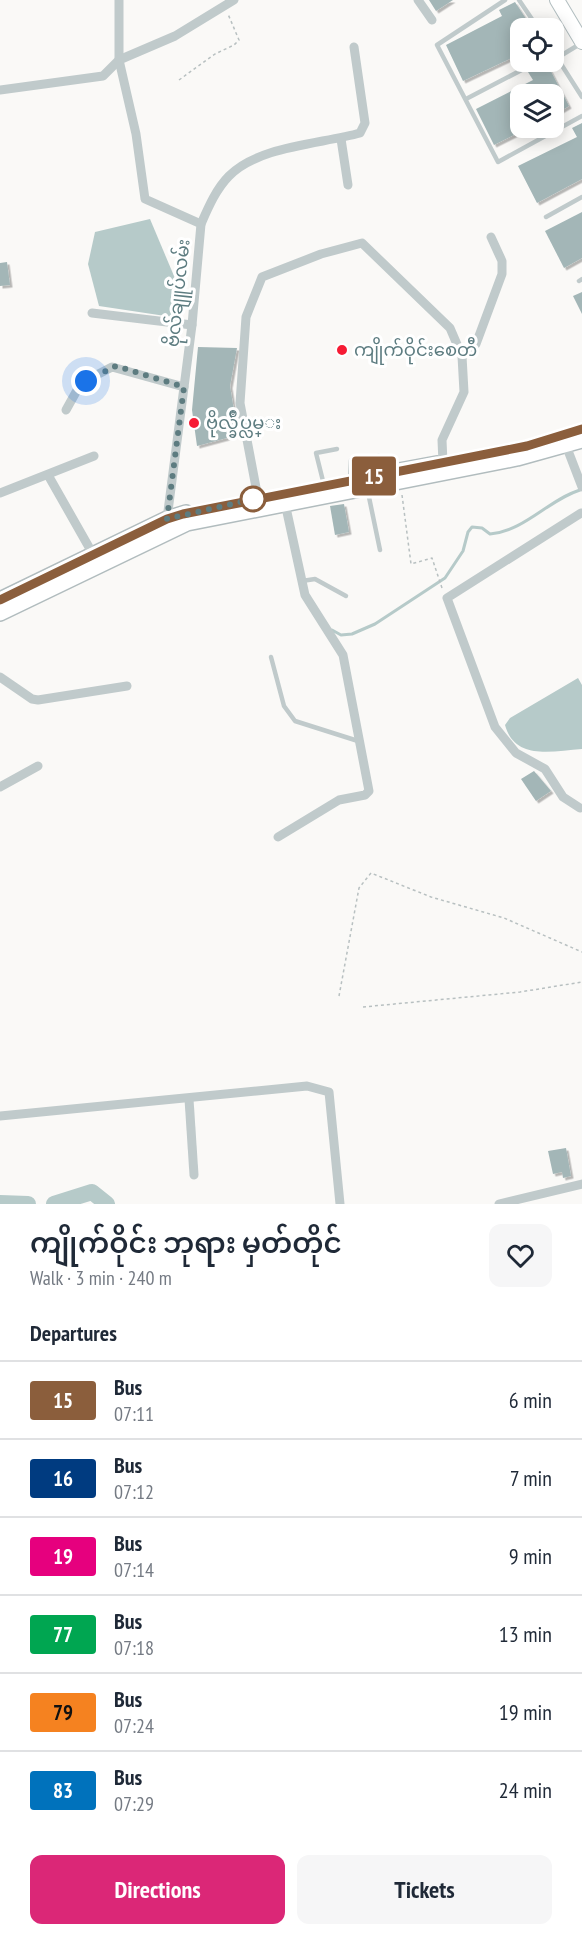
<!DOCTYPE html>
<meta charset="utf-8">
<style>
body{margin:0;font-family:"PT Sans Narrow","Noto Sans Myanmar",sans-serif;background:#f6f6f7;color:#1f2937;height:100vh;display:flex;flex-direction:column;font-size:22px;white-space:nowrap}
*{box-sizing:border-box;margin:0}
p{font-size:20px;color:#747a83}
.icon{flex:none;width:33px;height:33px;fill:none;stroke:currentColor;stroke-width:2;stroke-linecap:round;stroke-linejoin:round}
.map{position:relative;height:1204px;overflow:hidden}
.side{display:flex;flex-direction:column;background:#fff;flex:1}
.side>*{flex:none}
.badge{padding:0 12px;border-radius:4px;font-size:21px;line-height:39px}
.tools{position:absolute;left:510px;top:18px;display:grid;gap:12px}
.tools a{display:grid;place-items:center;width:54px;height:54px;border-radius:12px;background:#fff;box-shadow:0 3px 15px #0003;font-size:30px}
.you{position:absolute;width:30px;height:30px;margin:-15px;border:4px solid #fff;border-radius:50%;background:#1a73e8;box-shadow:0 0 0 9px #1a73e833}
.map>.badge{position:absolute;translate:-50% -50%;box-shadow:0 0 0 3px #fff}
h2{padding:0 30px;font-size:22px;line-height:54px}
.round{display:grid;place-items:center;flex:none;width:63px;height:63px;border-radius:12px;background:#f6f6f7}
.head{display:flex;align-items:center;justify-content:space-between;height:102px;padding:0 30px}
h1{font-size:28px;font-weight:600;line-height:45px}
.primary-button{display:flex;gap:12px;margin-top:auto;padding:12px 30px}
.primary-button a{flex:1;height:69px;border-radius:12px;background:#db2777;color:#fff;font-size:24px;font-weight:600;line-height:69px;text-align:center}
.primary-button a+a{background:#f6f6f7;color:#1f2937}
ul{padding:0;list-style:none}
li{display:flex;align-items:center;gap:18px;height:78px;padding:0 30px;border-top:2px solid #e0e1e3}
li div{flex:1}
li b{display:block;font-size:22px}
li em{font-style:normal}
li .badge{min-width:66px;font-weight:700;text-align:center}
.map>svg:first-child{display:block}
.water{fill:#b6cac9}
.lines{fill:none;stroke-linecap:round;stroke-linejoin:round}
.stream{stroke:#b6cac9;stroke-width:3}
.river{stroke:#b6cac9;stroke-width:16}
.building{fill:#a3b6b7;filter:url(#shadow)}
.secondary-casing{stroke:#b2bec0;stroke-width:16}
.primary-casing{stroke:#b1bcbe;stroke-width:18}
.path{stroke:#b8c0c1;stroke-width:1.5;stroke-dasharray:3 3;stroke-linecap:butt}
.service{stroke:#c0cacb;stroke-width:4.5}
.minor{stroke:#c0cacb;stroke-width:9}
.secondary{stroke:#fff;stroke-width:14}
.primary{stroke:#fff;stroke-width:15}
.line-casing{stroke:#fff;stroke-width:14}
.line{stroke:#8b5e3c;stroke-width:9}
.walk{stroke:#5d7c80;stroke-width:6;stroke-dasharray:0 10.8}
.poi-dot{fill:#f61b34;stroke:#fff;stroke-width:2}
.stop-dot{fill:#fff;stroke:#8b5e3c;stroke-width:3}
.labels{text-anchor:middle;stroke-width:6;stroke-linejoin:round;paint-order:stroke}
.street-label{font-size:18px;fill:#5d7c80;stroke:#fff}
.poi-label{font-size:18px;fill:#5d7c80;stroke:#fff;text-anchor:start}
</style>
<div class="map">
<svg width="582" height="1204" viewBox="0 0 582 1204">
<defs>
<filter id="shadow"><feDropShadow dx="2.5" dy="2.5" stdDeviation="0" flood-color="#0004"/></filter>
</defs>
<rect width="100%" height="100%" fill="#faf9f7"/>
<!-- water -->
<g class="water">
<polygon points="150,219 182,295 172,317 99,306 88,264 95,232"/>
<path d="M578 678 582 685V749C552 751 515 761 505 725L510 718Z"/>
</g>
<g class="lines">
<!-- stream -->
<path class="stream" d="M332 630 341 635 352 634 375 624 445 578 463 551 468 532 472 527 482 528 490 534C525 531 548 500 580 490"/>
<!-- river -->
<g class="river">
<polyline points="0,1203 28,1204"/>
<polyline points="54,1204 92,1192 107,1204"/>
</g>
</g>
<!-- building -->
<g class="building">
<polygon points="429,0 453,0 436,11"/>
<polygon points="515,2 532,28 520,28 520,54 463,81 446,45 502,16 499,10"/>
<polygon points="546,62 569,106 554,115 554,94 520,94 520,132 494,145 476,109 533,80 528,72"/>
<polygon points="582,123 582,179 537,203 518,166 577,137 572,128"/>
<polygon points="582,212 582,258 564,268 545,231"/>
<polygon points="7,262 10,285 0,286 0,263"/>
<polygon points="582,292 582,314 573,296"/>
<polygon points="198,347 237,348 230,386 238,435 197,446 192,410"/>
<polygon points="344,504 349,532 335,535 330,506"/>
<polygon points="534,771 551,791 536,801 521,779"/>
<polygon points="566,1148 571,1176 563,1178 562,1172 553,1174 548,1151"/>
</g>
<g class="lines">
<!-- secondary casing -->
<g class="secondary-casing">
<polyline id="secondary" points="557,0 582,42"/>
</g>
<!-- primary casing -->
<g class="primary-casing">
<g id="primary">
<polyline points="372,476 437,464"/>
<polyline points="0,600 167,519 186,513"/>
<polyline points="0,613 187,523 517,458 582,440"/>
</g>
</g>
<!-- path -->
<g class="path">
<polyline points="179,80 215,54 234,45 239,40 228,14"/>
<polyline points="402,495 411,564 432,558 442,588"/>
<polyline points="339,996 359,888 371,873 431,897 504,918 582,952"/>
<polyline points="363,1007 520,992 582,982"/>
</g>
<!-- service -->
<g class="service">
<polyline points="505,0 437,45 498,162 582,116"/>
<polyline points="519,0 538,28"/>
<polyline points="554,53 582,97"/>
<polyline points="557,58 580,44"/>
<polyline points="466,99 537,62"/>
<polyline points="546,217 582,197"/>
<polyline points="579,281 582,279"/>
<polyline points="365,478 380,550"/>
<polyline points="350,480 351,460 379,456 383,472"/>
<polyline points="324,485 316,453 337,449"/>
<polyline points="302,581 315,579 346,596"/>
<polyline points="271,657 284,706 295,721 358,741"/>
</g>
<!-- minor -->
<g class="minor">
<polyline points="119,0 119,60 136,134 145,199 201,224 192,325 167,519"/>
<polyline points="418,0 432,20"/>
<polyline points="0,90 103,76 119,60 175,36 234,0"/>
<polyline points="341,139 348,185"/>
<path d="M201 224C208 208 216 189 229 176 258 146 321 144 360 133L365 123 354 47"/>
<polyline points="92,313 192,325"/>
<polyline points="462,356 476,344 502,274 502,261 491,237"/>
<polyline points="66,410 81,383 112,367 184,387"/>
<polyline points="562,435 582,487"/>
<polyline points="48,475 94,556"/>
<polyline points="0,493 94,456"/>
<polyline points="258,498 240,403 246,317 262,277 321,254 362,243 450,328 462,356 464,392 442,440 443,463"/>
<polyline points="0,677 32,699 38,700 127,686"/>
<polyline points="0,787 38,766"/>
<polyline points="580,808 563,797 545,769 516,753 495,727 447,598 581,513"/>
<polyline points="278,837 339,800 365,795 369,791 343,655 305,595 285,503"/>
<polyline points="189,1099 194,1175"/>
<polyline points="0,1116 307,1086 329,1092 340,1204"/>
<polyline points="499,1204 582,1184"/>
</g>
<!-- secondary -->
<use href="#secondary" class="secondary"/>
<!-- primary -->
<use href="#primary" class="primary"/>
</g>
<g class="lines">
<!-- line casing -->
<g class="line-casing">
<polyline id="line" points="0,600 167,519 183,514 527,446 582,429"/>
</g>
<!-- line -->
<use href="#line" class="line"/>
<!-- walk -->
<polyline class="walk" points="86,381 116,366 184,387 167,519 258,498 253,499"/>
</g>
<!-- markers -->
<g class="poi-dot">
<circle cx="342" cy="350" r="6"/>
<circle cx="194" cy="423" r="6"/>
</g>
<circle class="stop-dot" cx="253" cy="499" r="12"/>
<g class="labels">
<!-- street labels -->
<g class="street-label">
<text transform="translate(178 293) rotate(-84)" y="6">ဗိုလ်ချူပ်လမ်း</text>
</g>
<!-- poi labels -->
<g class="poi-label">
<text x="354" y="356">ကျိုက်ဝိုင်းစေတီ</text>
<text x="206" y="429">ဗိုလ္ခ်ဳပ္လမ္း</text>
</g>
</g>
</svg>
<div class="tools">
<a><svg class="icon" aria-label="locate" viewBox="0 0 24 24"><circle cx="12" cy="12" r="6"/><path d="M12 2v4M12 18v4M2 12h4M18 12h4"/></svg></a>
<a><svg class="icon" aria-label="layers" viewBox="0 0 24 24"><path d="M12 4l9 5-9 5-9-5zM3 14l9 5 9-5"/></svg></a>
</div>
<div class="you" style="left:86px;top:381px"></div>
<b class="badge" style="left:374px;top:476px;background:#8b5e3c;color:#fff">15</b>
</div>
<section class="side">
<div class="head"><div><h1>ကျိုက်ဝိုင်း ဘုရား မှတ်တိုင်</h1><p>Walk · 3 min · 240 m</p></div><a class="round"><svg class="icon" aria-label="heart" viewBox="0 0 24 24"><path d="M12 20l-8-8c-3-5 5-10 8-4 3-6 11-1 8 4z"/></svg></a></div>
<h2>Departures</h2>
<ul>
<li><span class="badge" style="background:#8b5e3c;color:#fff">15</span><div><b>Bus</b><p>07:11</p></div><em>6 min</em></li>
<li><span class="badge" style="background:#003b80;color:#fff">16</span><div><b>Bus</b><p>07:12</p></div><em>7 min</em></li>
<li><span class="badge" style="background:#e6007e;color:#fff">19</span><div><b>Bus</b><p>07:14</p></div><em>9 min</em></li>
<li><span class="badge" style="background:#00a651;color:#fff">77</span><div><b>Bus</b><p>07:18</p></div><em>13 min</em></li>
<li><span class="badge" style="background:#f58220;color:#111">79</span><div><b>Bus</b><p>07:24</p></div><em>19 min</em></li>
<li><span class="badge" style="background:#0072bc;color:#fff">83</span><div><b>Bus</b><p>07:29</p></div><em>24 min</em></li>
</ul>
<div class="primary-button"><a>Directions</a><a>Tickets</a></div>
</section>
